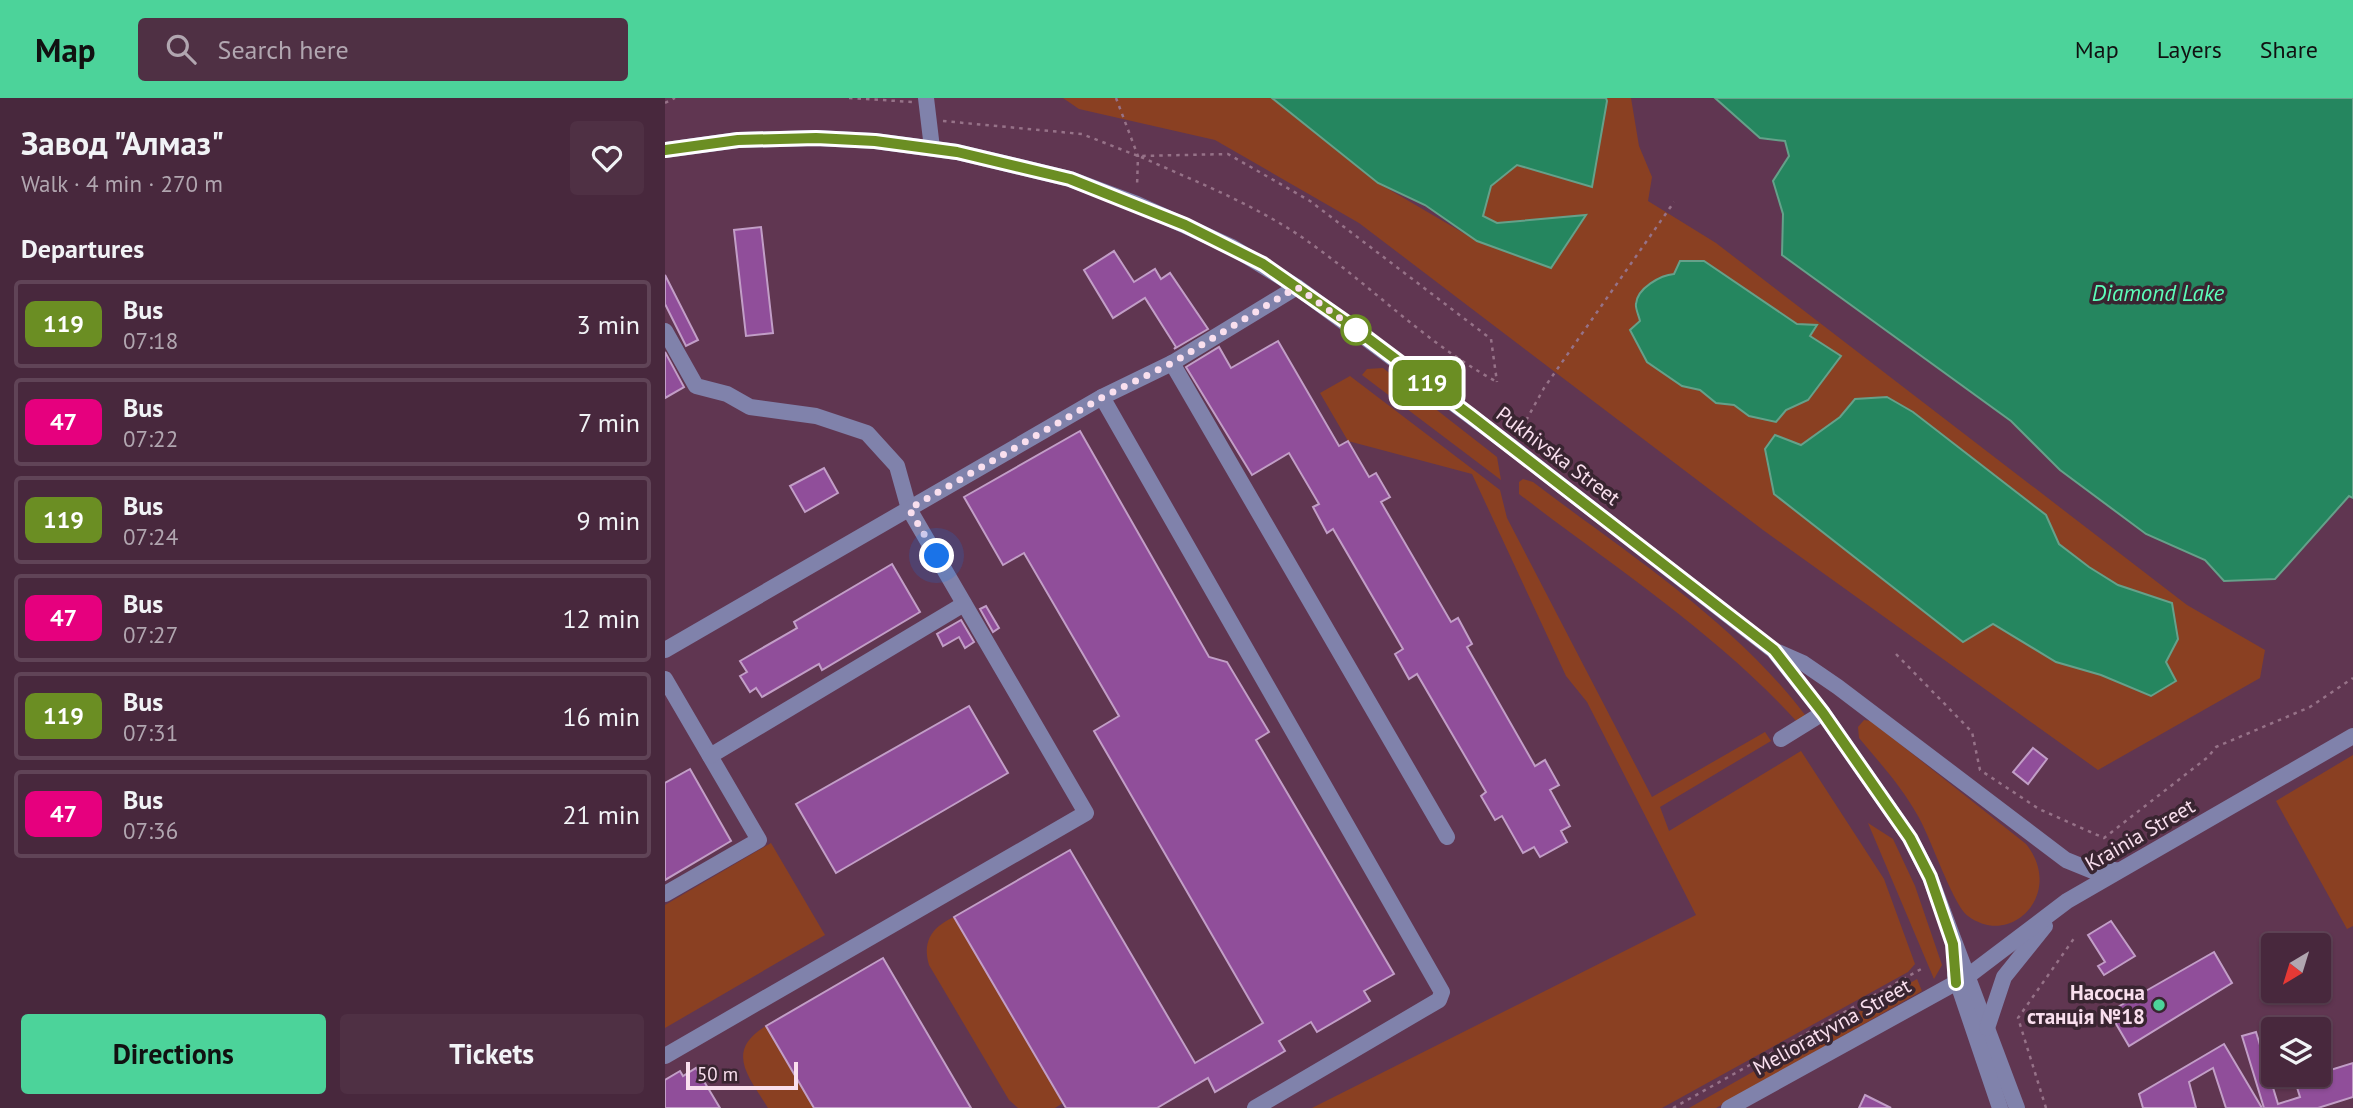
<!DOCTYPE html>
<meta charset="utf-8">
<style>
body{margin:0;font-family:"PT Sans",sans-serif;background:#4f3044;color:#f1f3f6;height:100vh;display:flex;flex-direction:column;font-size:26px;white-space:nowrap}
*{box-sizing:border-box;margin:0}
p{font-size:23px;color:#b1a6b0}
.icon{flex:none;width:38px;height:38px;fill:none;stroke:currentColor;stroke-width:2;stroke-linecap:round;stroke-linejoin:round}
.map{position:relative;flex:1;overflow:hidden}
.panel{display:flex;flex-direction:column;background:#48283d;width:665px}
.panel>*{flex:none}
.badge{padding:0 14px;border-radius:10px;font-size:24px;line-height:46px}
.needle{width:46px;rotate:218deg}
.tools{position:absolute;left:1596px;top:835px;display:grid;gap:14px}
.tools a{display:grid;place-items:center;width:70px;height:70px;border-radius:7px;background:#48283d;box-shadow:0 2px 5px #0004,0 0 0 2px #604457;font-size:35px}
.scale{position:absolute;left:21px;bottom:18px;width:112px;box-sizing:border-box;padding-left:7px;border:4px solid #f9dfee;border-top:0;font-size:19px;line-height:24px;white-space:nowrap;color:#f9dfee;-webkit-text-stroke:5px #392531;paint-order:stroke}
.you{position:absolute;width:35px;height:35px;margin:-18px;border:5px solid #fff;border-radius:50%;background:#1a73e8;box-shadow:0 0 0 10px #1a73e833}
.map>.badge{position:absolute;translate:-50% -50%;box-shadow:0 0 0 4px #fff}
h2{padding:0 21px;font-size:26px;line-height:63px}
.round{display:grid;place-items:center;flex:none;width:74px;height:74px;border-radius:7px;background:#4f3044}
.head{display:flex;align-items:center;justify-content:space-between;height:119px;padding:0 21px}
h1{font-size:33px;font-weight:700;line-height:52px}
.primary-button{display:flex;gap:14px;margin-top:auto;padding:14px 21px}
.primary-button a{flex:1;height:80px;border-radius:7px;background:#4cd39a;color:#111;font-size:28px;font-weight:700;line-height:80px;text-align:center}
.primary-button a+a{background:#4f3044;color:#f1f3f6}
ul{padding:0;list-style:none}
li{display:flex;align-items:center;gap:21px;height:88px;margin:0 14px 10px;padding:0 7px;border:4px solid #604457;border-radius:7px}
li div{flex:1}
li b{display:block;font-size:26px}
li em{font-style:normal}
li .badge{min-width:77px;font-weight:700;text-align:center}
header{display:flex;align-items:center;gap:42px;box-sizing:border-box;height:98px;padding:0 35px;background:#4cd39a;color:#111}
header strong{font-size:33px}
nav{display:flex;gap:38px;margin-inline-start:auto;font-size:24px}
.search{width:490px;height:63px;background:#4f3044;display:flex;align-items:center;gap:18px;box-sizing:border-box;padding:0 24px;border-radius:7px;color:#b1a6b0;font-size:26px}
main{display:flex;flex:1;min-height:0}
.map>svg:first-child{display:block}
.green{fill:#8a4022}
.water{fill:#25865f;stroke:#65a18a;stroke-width:2}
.building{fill:#904e9a;stroke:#c29ec7;stroke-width:2}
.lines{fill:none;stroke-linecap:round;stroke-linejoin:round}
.path{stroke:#967288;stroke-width:2.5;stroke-dasharray:3.5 5;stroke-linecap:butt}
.minor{stroke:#8082ab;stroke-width:16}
.line-casing{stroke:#fff;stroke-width:16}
.line{stroke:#6b8e23;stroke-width:10}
.walk{stroke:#f9dfee;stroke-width:7;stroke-dasharray:0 12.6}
.stop-dot{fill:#fff;stroke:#6b8e23;stroke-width:3.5}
.poi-dot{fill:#4cd39a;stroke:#392531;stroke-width:2.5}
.labels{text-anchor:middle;stroke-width:7;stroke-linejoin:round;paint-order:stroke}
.street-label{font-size:21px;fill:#f9dfee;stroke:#392531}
.poi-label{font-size:21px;font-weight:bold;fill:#f9dfee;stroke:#392531;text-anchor:end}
.water-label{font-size:23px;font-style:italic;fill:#5cfdb9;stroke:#392531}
</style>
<header>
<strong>Map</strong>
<div class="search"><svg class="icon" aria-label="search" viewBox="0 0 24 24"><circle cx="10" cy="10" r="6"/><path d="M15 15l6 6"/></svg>Search here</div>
<nav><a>Map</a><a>Layers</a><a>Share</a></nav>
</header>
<main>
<section class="panel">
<div class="head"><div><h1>Завод &quot;Алмаз&quot;</h1><p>Walk · 4 min · 270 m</p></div><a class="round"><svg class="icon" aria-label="heart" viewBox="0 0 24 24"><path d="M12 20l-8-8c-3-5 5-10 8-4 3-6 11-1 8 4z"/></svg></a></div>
<h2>Departures</h2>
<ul>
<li><span class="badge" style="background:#6b8e23;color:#fff">119</span><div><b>Bus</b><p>07:18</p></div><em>3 min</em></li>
<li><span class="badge" style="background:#e6007e;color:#fff">47</span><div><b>Bus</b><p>07:22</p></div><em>7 min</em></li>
<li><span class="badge" style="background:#6b8e23;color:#fff">119</span><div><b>Bus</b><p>07:24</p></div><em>9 min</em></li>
<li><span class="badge" style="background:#e6007e;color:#fff">47</span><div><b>Bus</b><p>07:27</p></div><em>12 min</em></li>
<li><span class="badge" style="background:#6b8e23;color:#fff">119</span><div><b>Bus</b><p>07:31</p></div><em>16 min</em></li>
<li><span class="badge" style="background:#e6007e;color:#fff">47</span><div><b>Bus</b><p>07:36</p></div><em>21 min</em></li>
</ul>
<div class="primary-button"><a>Directions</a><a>Tickets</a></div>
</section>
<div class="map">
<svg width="1688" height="1010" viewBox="0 0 1688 1010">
<rect width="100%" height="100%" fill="#603651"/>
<!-- green -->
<g class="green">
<polygon points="398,0 607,0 713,85 812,143 920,117 832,125 818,118 826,88 851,67 927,89 941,0 966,0 974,48 987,79 983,103 1051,145 1522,507 1600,552 1595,580 1433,672 1098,432 694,125 550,42 414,11"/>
<polygon points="718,270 832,359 836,382 697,277 702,271"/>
<polygon points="685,278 835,392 842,420 987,699 1100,634 1106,643 995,709 1004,733 1136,653 1219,781 1250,866 1243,874 997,1010 647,1010 1031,817 922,604 901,578 807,376 683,343 655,295"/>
<path d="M858 381 868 384C961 455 1068 522 1140 617L1134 626C1054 537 949 469 854 396V384Z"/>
<path d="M1199 622 1206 623 1361 746C1400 794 1347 851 1303 818 1288 807 1266 740 1253 718 1237 689 1215 665 1194 640L1193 629Z"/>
<polygon points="1688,657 1688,828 1682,831 1611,703"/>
<polygon points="1203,725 1228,741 1250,788 1277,867 1269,881"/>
<polygon points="106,745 160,837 0,930 0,807"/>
<path d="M289 819 398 1005 390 1010H353L344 1002 264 867C257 843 267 829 289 819Z"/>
<polygon points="1252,881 1257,893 1051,1010 1024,1010"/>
<path d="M101 928 149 1010H103C84 979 59 953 101 928Z"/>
</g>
<!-- water -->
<g class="water">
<polygon points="607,0 941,0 942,3 927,89 852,67 826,88 818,118 832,125 921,117 886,170 812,143 760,107 713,85"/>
<polygon points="1050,0 1688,0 1688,400 1684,398 1610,481 1559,483 1540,462 1481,436 1395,372 1346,323 1117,157 1118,116 1108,83 1124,58 1120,43 1095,40"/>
<path d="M1015 163H1039L1132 226 1152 227 1145 238 1176 258 1143 302 1121 312 1111 324 1084 318 1069 307 1051 305 1035 292 1017 288 982 264 965 232 975 223C974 218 970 210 971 206 972 190 996 177 1009 176Z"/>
<polygon points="1222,299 1248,314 1381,417 1394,446 1424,469 1453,487 1507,505 1513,541 1501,564 1511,583 1486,598 1436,577 1391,564 1328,526 1298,544 1109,396 1100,351 1110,337 1136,347 1175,319 1190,301"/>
</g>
<!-- building -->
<g class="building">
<polygon points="96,129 108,235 81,238 69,132"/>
<polygon points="449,153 469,184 490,171 496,181 505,175 543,231 509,251 511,249 480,200 448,220 419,172"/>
<polygon points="0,177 33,242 21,248 0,206"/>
<polygon points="613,243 674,348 683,343 704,379 711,375 725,399 716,404 786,524 793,520 807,546 802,549 870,668 880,662 894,687 885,692 905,728 896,733 902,744 875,759 869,749 858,755 837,718 830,722 816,698 821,694 752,576 744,581 730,556 738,551 668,431 662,435 648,409 654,406 624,355 587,377 521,269 554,249 566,270"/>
<polygon points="0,254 19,289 0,300"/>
<polygon points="415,333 544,559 562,564 604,634 591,642 729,876 699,893 705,903 652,934 646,924 614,943 620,953 550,994 543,980 492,1010 401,1010 289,819 405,752 530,965 598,925 429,633 454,618 359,455 338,467 299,399"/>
<polygon points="159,370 173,395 140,414 125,388"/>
<polygon points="227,466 255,514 157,572 154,566 97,599 91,590 85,594 75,578 82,574 75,563 132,530 129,524"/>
<polygon points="321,508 334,530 328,534 315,511"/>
<polygon points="296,522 309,544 300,550 294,539 278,548 272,536"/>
<polygon points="304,608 343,675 171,775 131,706"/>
<polygon points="1368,650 1382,661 1363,686 1348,674"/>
<polygon points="25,671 66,743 0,782 0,685"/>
<polygon points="1446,823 1470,858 1439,877 1433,868 1440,864 1423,837"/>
<polygon points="1549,854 1567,885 1464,948 1444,914"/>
<polygon points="218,860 306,1010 149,1010 101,928"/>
<polygon points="1591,934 1613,1006 1635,999 1630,983 1688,965 1688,999 1653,1010 1599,1010 1577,938"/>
<polygon points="1559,946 1597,1010 1561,1010 1548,970 1524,984 1531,1010 1478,1010 1474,996"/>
<polygon points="31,970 55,1010 0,1010 0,982 15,973 18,978"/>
<polygon points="1200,997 1226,1010 1194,1010"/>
</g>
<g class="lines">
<!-- path -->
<g class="path">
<polyline points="184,0 248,4"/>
<polyline points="451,0 473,58 472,89"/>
<polyline points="0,5 10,0"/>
<polyline points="278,23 417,36 473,58 563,56 645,103 826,241 832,284"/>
<path d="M476 59C534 85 596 109 648 147 712 193 761 245 832 284"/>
<polyline points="853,337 879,290 1009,104"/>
<polyline points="1231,556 1307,634 1315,672 1374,711 1439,740 1543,659 1551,649 1645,609 1688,580"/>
<polyline points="1008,1010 1258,870"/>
<polyline points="1381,1010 1353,920 1410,839"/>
</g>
<!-- minor -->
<g class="minor">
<polyline points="261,0 267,50"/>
<polyline points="0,52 73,42 151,40 210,43 292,54 405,81 472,106 567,149 632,189 847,349 1109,553 1158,615 1245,740 1265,779 1352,1010"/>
<polyline points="0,233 31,288 62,296 85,309 151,318 202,335 232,368 244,411 421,715 0,958"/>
<polyline points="507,265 782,739"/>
<polyline points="437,299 777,894 774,902 590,1010"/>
<polyline points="0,552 437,299 507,265 632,189"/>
<polyline points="1113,554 1138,565 1173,589 1401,762 1428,773 1450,772"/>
<polyline points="0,581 94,742 0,796"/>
<polyline points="1116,641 1158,615"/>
<polyline points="45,658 299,506"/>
<polyline points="1290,877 1335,1010"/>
<polyline points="1322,930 1339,879 1380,828"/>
<polyline points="1064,1010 1303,878 1402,803 1688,638"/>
</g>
</g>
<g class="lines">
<!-- line casing -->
<g class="line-casing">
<polyline id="line" points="0,52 73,42 151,40 210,43 292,54 405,81 520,127 598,166 681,224 805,317 1109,552 1158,615 1245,740 1265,779 1288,846 1291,885"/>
</g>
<!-- line -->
<use href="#line" class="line"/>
<!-- walk -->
<polyline class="walk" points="272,458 244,411 438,299 507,265 632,189 701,239 691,232"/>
</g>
<!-- markers -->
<circle class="stop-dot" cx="691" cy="232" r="14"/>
<circle class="poi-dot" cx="1494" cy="907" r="7"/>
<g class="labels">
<!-- street labels -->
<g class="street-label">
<text transform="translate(893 358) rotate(37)" y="7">Pukhivska Street</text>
<text transform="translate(1475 737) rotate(-30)" y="7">Krainia Street</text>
<text transform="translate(1167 929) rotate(-29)" y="7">Melioratyvna Street</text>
</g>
<!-- poi labels -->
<g class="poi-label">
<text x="1480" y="902">Насосна<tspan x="1480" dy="24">станція №18</tspan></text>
</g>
<!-- water labels -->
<g class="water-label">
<text x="1493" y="203">Diamond Lake</text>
</g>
</g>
</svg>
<div class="tools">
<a><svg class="needle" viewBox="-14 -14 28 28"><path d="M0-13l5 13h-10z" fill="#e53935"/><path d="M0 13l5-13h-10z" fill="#b1a6b0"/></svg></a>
<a><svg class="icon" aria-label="layers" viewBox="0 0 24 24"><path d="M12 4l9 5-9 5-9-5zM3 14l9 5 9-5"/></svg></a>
</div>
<div class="scale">50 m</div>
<div class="you" style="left:272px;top:458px"></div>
<b class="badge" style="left:762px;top:285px;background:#6b8e23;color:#fff">119</b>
</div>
</main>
